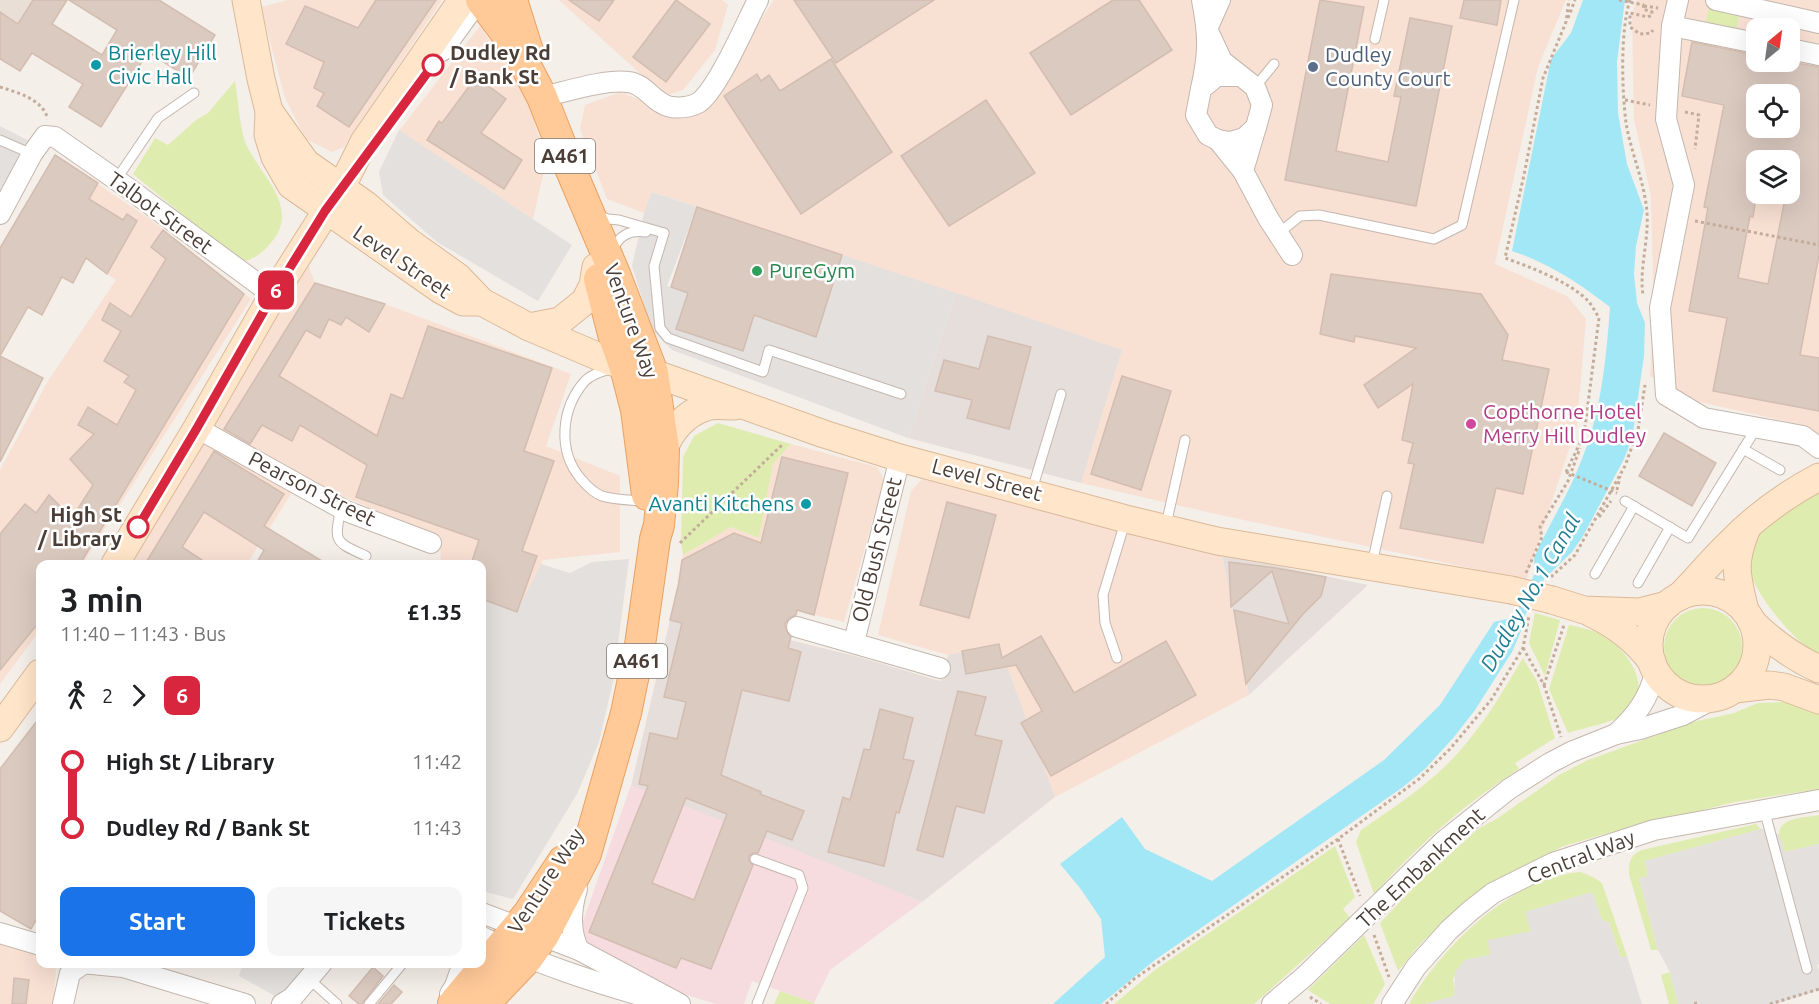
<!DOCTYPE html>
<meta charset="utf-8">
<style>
body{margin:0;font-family:Ubuntu,sans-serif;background:#f6f6f6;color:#202124;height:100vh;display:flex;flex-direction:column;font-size:22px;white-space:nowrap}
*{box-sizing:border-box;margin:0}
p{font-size:20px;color:#757577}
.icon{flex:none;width:33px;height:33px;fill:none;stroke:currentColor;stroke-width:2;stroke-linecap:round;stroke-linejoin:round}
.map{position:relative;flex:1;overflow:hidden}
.panel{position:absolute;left:36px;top:560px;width:450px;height:408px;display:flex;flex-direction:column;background:#fff;border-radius:12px;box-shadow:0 6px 24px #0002}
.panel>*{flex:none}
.badge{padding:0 12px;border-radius:9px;font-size:21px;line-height:39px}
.needle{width:39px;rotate:29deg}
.fabs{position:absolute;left:1746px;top:18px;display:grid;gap:12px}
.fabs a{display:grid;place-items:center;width:54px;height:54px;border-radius:12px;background:#fff;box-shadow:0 6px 24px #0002;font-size:30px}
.map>.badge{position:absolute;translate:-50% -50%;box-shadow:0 0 0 3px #fff}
.legs{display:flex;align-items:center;gap:9px;height:66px;padding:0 24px;font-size:20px}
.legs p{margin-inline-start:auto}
.headline{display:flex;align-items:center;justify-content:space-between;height:102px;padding:0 24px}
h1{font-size:33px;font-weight:700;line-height:45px}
.cta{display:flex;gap:12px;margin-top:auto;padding:12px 24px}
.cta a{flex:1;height:69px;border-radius:12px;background:#1a73e8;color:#fff;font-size:24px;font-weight:700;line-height:69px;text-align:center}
.cta a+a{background:#f6f6f6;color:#202124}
ul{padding:0 24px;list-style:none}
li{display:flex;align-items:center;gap:21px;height:66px;font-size:22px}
li i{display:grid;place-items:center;width:9px;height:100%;margin:0 8px;background:currentColor}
li i::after{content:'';width:15px;height:15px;margin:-8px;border:4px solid;border-radius:50%;background:#fff}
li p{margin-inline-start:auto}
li:first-child i{background:linear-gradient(#0000 50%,currentColor 0)}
li:last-child i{background:linear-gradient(currentColor 50%,#0000 0)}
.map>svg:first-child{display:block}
.residential{fill:#eadfd7}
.commercial{fill:#f8e0d3;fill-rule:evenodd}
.industrial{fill:#e5deda}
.medical{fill:#f6dcdf}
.green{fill:#dfecaf}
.parking{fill:#e3e0de}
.water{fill:#a2e7f5}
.building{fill:#dbcac0;stroke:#d3bdb0;stroke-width:1.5;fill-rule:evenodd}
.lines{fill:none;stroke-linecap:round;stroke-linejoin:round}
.lane-casing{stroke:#c4b7ae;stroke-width:11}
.street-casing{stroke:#c4b7ae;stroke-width:22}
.secondary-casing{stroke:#dbb998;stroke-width:29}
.primary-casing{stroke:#eba161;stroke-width:32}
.path{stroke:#c4ac9b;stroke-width:3;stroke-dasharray:3 3;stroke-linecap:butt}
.lane{stroke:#fff;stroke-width:9}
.street{stroke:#fff;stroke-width:20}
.secondary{stroke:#ffe5c9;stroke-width:27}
.primary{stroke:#ffc998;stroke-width:30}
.secondary-bridge-casing{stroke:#dbb998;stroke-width:29;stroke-linecap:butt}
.path-bridge{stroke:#c4ac9b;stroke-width:3;stroke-dasharray:3 3;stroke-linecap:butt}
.secondary-bridge{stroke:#ffe5c9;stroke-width:27}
.line-1-casing{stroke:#fff;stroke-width:14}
.line-1{stroke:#d7263d;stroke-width:9}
.culture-dot{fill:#0f9aa8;stroke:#fff;stroke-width:2}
.stop-1-dot{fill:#fff;stroke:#d7263d;stroke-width:3}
.service-dot{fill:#5c6f8a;stroke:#fff;stroke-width:2}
.leisure-dot{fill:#2e9e5b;stroke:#fff;stroke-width:2}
.hotel-dot{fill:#d1479c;stroke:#fff;stroke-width:2}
.labels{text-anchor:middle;stroke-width:5;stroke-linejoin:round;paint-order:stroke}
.shield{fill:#fff;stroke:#807873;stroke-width:1.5}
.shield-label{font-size:20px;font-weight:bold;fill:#4a3e37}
.culture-label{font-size:21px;fill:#0d838f;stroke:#fff;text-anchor:start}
.stop-label{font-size:21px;font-weight:bold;fill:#4a3e37;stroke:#fff;text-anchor:start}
.service-label{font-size:21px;fill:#4e5e75;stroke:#fff;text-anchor:start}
.street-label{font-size:21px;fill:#4a3e37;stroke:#fff}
.leisure-label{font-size:21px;fill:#27864d;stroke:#fff;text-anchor:start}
.hotel-label{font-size:21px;fill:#b23c85;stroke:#fff;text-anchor:start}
.water-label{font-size:22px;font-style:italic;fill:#227d92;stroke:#fff}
</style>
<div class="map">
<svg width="1819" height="1004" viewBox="0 0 1819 1004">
<rect width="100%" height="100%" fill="#f5efe9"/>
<!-- residential -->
<polygon class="residential" points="0,0 33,0 0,53"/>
<!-- commercial -->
<g class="commercial">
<polygon points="288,0 442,0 344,147 332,152 306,139 285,98 261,7"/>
<polygon points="559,0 722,0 728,5 715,50 683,90 665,96"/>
<polygon points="774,0 1566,0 1538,67 1495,264 1567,296 1586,319 1577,425 1526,580 1216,514 1081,483 1122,350 653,192 644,213 607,199 580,129 585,105 621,92 683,119 727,72"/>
<path d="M1636 0H1819V436L1807 426 1700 402 1650 376 1654 316 1651 196 1634 119 1632 15ZM1756 28H1790V62H1756ZM1756 94H1790V128H1756ZM1756 160H1790V194H1756Z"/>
<polygon points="480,26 526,93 546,162 533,219 399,131"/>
<polygon points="55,155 151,220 251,299 82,564 40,564 40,630 0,684 0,470 48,381 116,280 86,258 16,220"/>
<polygon points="302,248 315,283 385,304 571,374 546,446 620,476 620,552 543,560 528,603 482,589 482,564 441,564 440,538 301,478 247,564 115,564"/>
<polygon points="791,444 877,467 884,480 844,622 677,582 683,555 731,527 759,538 773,464"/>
<polygon points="922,479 1222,554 1249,695 1055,797 999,644 948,655 878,635 911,491"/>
<polygon points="0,943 40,955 40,963 52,963 56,970 53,1004 0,1004"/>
</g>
<!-- industrial -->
<g class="industrial">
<polygon points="956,293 1122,350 1081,483 908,438"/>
<polygon points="1222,554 1368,585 1249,695"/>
<polygon points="670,620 790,640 859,657 940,681 948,655 999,644 1055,797 922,902 631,786"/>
</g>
<!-- medical -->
<polygon class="medical" points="631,785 794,849 922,902 830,970 814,1003 752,981 744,1004 716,1004 674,991 590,950 582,939 581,927"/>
<!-- green -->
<g class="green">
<polygon points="1709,6 1740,12 1736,32 1705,26"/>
<polygon points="1755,15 1786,22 1789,26 1786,28 1756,28 1756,36 1751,35"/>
<path d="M235 81C238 98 240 129 246 144 259 174 299 205 274 239 264 251 261 255 246 261L232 255 133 174 155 138 168 145 196 120 208 113Z"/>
<polygon points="718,423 791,444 773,464 759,538 731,527 683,555 681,542 683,457 694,436"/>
<path d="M1819 493V655C1797 645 1750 590 1749 565 1749 558 1753 540 1757 534 1768 517 1801 502 1819 493Z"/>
<circle cx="1703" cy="647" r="39"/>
<polygon points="1535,613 1560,620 1545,676 1529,643"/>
<path d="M1569 625C1579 627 1590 629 1600 634 1619 643 1643 671 1638 694 1637 699 1629 709 1625 713 1614 723 1582 728 1568 733L1549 689Z"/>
<path d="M1523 658 1537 681 1555 738 1515 763 1519 769C1465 803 1417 846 1374 894L1356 842 1361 830C1387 812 1415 794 1439 772 1474 741 1499 698 1523 658Z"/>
<polygon points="1784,702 1819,714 1819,789 1735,802 1604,834 1561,847 1447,920 1422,942 1398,971 1380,923 1418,883 1478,829 1498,818 1559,775 1588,760 1693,722 1734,713 1758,703"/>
<path d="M1819 815V844L1785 852C1784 847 1779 839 1779 834 1780 816 1807 818 1819 815Z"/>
<path d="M1756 824 1761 829 1645 861 1648 876 1639 878 1658 950H1651L1629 874C1629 862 1630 855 1642 850Z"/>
<polygon points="1335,846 1355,897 1343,909 1350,918 1254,1004 1114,1004 1155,970"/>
<path d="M1581 872 1593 877 1602 883 1627 956 1621 958 1609 923 1602 920 1592 892 1526 912 1531 931 1490 955 1465 960 1453 979 1455 996 1425 1004H1409C1441 947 1514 876 1581 872Z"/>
<polygon points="1364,935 1385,984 1373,1004 1330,1004 1308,990"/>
<polygon points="1670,972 1678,1004 1669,1004 1661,975"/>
<polygon points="780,991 814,1003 815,1004 774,1004"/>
</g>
<!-- parking -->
<g class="parking">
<polygon points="0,126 29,141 0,197"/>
<polygon points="399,130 572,245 538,301 437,242 383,195 379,172"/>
<polygon points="652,192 697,207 667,286 688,293 676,329 743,350 754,315 816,336 842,255 956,293 908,438 672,350 652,330 632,266 644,213"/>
<polygon points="629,559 613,682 599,742 577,794 513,899 482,891 482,599 517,612 541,564 570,573 592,562"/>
<polygon points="1761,829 1779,834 1785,852 1819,844 1819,964 1817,965 1819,971 1819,990 1776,1004 1678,1004 1670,972 1658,950 1639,878 1648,876 1645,861"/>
<polygon points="1592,892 1602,920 1609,923 1621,958 1627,956 1642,1004 1425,1004 1454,996 1455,972 1465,960 1490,955 1488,940 1531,931 1525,912"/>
<polygon points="243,963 309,963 282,1000 239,976"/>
</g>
<!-- water -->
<path class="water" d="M1583 0H1625L1617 62 1618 113 1627 164 1644 210 1636 246 1634 274 1637 303 1645 323 1644 356 1632 439 1624 459 1583 536 1572 552 1544 579 1532 609 1526 613 1521 631 1512 652 1475 710 1454 737 1425 769 1403 787 1155 960 1101 1004H1053L1105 957 1101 919 1080 888 1060 864 1122 817 1145 849 1212 881 1384 760 1440 705 1494 622 1507 619 1516 613 1535 573 1534 558C1548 526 1567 497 1580 464 1601 414 1606 361 1610 307 1580 284 1549 263 1512 251L1551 59 1571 33Z"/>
<!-- building -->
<g class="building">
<polygon points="33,0 67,0 52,24 102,55 117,30 69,0 159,0 215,35 189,78 148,52 101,127 69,107 83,84 32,53 20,71 0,59 0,12 18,24"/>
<polygon points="376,0 436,0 349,127 317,106 324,93 314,88 324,62 286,44 305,6 358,28"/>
<polygon points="569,0 614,0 599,21"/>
<polygon points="676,0 710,24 666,82 633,57"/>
<polygon points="794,0 934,0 836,63"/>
<polygon points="1113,0 1139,0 1172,50 1071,115 1030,53"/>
<polygon points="1320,0 1364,7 1336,151 1388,162 1401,97 1394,96 1410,18 1452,26 1416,206 1285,180"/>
<polygon points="1464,0 1501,0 1497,25 1460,18"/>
<path d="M1692 42 1756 55V62H1791L1819 67V255L1800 355 1819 358V411L1713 391 1727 318 1689 311 1708 208 1704 207 1724 105 1682 96ZM1756 94H1790V139L1756 132ZM1756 160H1790V194H1786L1768 284 1738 278 1750 216 1753 217 1756 198Z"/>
<polygon points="831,59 892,152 801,214 724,96 757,74 761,81 769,75 780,91"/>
<polygon points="476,77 506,99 481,133 522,160 504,189 427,140 439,121 442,123"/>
<polygon points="986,100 1035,173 949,226 901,156"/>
<polygon points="55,155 98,183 89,199 123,220 127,214 137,221 107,274 86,258 73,283 62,277 42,315 28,307 0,356 43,378 0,462 0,248"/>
<polygon points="697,207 842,255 816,337 754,315 743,351 676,329 688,293 671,287"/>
<polygon points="163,230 244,294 80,564 40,564 40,621 0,670 0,534 25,504 36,513 49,495 72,518 93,485 70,459 94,434 78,425 88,407 117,425 136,390 124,382 129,376 104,361 121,331 102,320 110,303 131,317 166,259 151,247"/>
<polygon points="1331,274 1481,294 1508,335 1502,360 1549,369 1523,494 1496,488 1483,543 1400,528 1414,464 1408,463 1413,443 1402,440 1413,384 1378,408 1364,385 1416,348 1355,336 1354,342 1320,334"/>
<polygon points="315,283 385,304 369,332 346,317 341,325 329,319 320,338 306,330 279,376 377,436 391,394 403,399 428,326 552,368 524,451 554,461 522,551 537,556 517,612 482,599 482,564 471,564 479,540 356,497 367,465 300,425 292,441 262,425 250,444 224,429"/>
<polygon points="988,336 1031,347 1009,429 967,418 972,400 935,391 944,360 979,369"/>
<polygon points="1122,376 1171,391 1141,490 1091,474"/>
<polygon points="1664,433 1716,463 1692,506 1639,476"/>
<polygon points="214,451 284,494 264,526 327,564 256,564 264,550 204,512 182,547 208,564 145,564"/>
<path d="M782 457 848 473 814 615 797 610 796 615 789 618 785 624 786 630 791 637 788 648 801 652 789 701 742 690 721 775 761 792 760 794 804 811 792 840 767 831 758 853H753L749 856V861L753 865 711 969 681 958 676 968 589 932 648 786 639 784 650 733 677 739 686 702 664 697 682 623 670 620 679 582 682 560 734 533 761 543ZM686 798 727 814 694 900 652 883Z"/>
<polygon points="947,502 996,515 969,618 920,605"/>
<polygon points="1229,562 1276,568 1326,577 1321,596 1303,614 1246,684 1234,610 1289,624 1272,571 1231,607"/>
<polygon points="1041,636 1074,693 1166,641 1196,695 1051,776 1021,723 1042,711 1016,665 966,674 962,651 999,644 1002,658"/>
<polygon points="958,691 986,697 975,735 1002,741 984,813 956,806 943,857 917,850"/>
<polygon points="880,709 913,718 903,759 914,761 899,813 896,812 884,866 828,852 843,797 850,800 864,749 870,750"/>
<polygon points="40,717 40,913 31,929 0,911 0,769"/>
<polygon points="373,967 383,976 362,1004 359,1004 349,996"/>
<polygon points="14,978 29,980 26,1004 12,1004"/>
<polygon points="394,985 402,992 391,1004 378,1004"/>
</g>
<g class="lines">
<!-- lane casing -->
<g class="lane-casing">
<g id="lane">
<polyline points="1375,39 1384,0"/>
<polyline points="1255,87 1274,64"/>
<polyline points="0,140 32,154"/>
<polyline points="116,180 158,118 194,93"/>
<polyline points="597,215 608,219 619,220 664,233"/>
<polyline points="664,233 654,266 660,328 668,338 763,372 769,350 901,394"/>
<polyline points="1279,233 1300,216 1319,215 1434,239 1462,225 1514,0"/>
<path d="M612 250C620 235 629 230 646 232"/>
<path d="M610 369C601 372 592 374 585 381 561 408 557 451 581 479 586 485 594 493 602 496 614 500 631 500 644 501"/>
<polyline points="1743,449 1780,470"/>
<polyline points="1032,490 1061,394"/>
<polyline points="1625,501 1688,538 1757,427"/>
<path d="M341 509C333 543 336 542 366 556"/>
<polyline points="1166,525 1185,440"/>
<polyline points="1372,564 1387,496"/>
<polyline points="1595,574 1634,506"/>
<polyline points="1638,583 1670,527"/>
<polyline points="1117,658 1105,623 1103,595 1125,522"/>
<polyline points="1764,809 1807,969"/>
<polyline points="755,859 799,875 803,888 757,1004"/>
<polyline points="308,978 337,1004"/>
<polyline points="369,1004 403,963"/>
</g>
</g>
<!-- street casing -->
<g class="street-casing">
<g id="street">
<polyline points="1678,0 1672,26 1666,119 1684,185 1660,308 1666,395 1704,418 1803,436 1819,448"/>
<polyline points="1716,0 1819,23"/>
<polyline points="1672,26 1756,43"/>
<polyline points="1207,29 1222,61 1255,87 1262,105 1256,127 1244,138 1230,142 1218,140 1208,135 1196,115 1201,89 1217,76 1238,76"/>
<polyline points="1207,29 1220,0"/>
<polyline points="1790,49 1819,55"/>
<polyline points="442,51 479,0"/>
<path d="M1201 89C1209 53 1209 36 1202 0"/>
<path d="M542 97C565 92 605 79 628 82 645 83 654 104 671 107 679 108 690 107 698 103 717 91 746 23 758 0"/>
<polyline points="1218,140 1243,171 1256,127"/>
<polyline points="1243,171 1268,218 1292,255"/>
<polyline points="0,214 32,154 45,136 55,137 128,188 273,295"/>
<polyline points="197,428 346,511 431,543"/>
<polyline points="797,627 940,668"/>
<polyline points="854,642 900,458"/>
<path d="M1616 734C1638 714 1648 699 1656 671"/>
<path d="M577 889C571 909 569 931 579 950"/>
<polyline points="482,913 579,950 680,1004"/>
<polyline points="0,933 40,945"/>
<path d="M482 937C537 964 594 982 653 999"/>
<polyline points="82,963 123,967 245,1004"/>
<polyline points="450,994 455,986 463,963"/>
<polyline points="63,1004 70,973 83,964"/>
<polyline points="282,1004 292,998 322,963"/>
<polyline points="1272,1004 1304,977 1445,840 1509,789 1550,763 1571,752 1616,734 1640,729 1683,715 1715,698"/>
<polyline points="1392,1004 1416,967 1449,930 1470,911 1493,893 1553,863 1654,830 1819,800"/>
</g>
</g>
<!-- secondary casing -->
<g class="secondary-casing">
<g id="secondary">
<polyline points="246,0 261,79 269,111 268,135 275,157 291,185 441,290 463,302 481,302"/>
<polyline points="269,111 306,163 366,205 409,242 458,277 482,302 529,327 609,361 653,373 824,434 900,458 1126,519 1217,541 1511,590"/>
<polyline points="529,327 560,321 585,301 593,285 596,267"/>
<path d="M664 449C671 430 686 413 706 407 714 404 725 406 734 406"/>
<polyline points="115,564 197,428 273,295 341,188 364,142 462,0"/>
<circle cx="1703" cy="645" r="54"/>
<path d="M1679 597C1697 579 1712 560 1730 543 1755 517 1787 494 1819 477"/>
<polyline points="1552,600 1584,610 1639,612 1667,605"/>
<path d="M1745 611C1737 576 1732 565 1746 530"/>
<path d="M1591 613C1616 625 1635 639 1652 662"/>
<path d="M1752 622C1772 642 1793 657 1819 669"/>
<polyline points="1735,689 1769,685 1784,687 1819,700"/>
<polyline points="0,728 40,673"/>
</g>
</g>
<!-- primary casing -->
<g class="primary-casing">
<g id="primary">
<polyline points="481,0 516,47 542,97 570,168 615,274 653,373 664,449 663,483 659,525 655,539 640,645 626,713 586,854 544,935 527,959 484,1004"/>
<polyline points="512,0 528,51"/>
<polyline points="599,279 613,334 626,371 636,410 647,495"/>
<polyline points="453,1004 528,914 563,861"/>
</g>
</g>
<!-- path -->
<g class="path">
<path d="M1630 0C1620 31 1622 91 1626 123 1631 153 1645 183 1647 213 1649 241 1639 268 1643 295"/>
<polyline points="1644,5 1643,9 1652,12 1652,15 1648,17 1630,13 1630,27 1640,34 1651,33 1653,30"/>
<polyline points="1644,6 1658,8"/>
<polyline points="1568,18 1575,0"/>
<path d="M0 87C19 93 42 99 48 119"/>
<polyline points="1625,100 1650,105"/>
<polyline points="1685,112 1699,115 1695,149"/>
<polyline points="1695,221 1819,245"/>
<path d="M1566 472 1584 435 1599 318C1596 313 1593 307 1589 302 1571 282 1530 267 1505 258L1524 175 1543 78 1566 22 1569 0"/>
<polyline points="1617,490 1620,476"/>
<polyline points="1599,517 1611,501"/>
<polyline points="680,543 783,444"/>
<polyline points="1526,573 1542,537 1540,527 1568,481 1580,448"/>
<polyline points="1551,577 1575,555 1625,466 1638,430 1645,385"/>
<polyline points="1523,648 1544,685 1564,625"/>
<polyline points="1544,685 1561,737"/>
<polyline points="1338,839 1360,896"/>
<polyline points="1374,935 1389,977"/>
<polyline points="1310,997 1321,1004"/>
<polyline points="1695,1002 1696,1004"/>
<polyline points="1106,1004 1134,979 1338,839 1419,779 1450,749 1491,700 1523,648 1529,616"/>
<polyline points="1770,1004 1819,989"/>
</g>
<!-- lane -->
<use href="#lane" class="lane"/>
<!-- street -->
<use href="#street" class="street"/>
<!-- secondary -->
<use href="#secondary" class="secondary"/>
<!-- primary -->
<use href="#primary" class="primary"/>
<!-- secondary-bridge casing -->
<g class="secondary-bridge-casing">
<polyline id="secondary-bridge" points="1511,590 1552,600"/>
</g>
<!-- path-bridge -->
<g class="path-bridge">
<polyline points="1619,0 1644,5"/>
<polyline points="1566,472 1617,493"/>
</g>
<!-- secondary-bridge -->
<use href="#secondary-bridge" class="secondary-bridge"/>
</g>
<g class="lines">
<!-- line-1 casing -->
<g class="line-1-casing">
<polyline id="line-1" points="138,527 197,428 273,295 325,211 433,65"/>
</g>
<!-- line-1 -->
<use href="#line-1" class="line-1"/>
</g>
<!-- markers -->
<g class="culture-dot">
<circle cx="96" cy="65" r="6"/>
<circle cx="806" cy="504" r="6"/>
</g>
<g class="stop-1-dot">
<circle cx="433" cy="65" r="10"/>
<circle cx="138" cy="527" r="10"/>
</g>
<circle class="service-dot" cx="1313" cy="67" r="6"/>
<circle class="leisure-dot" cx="757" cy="271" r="6"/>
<circle class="hotel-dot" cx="1471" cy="424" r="6"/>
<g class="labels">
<!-- shield labels -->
<g class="shield">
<rect x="535" y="139" width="60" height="34" rx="4.5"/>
<rect x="607" y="644" width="60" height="34" rx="4.5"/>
</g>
<g class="shield-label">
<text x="565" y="163">A461</text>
<text x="637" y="668">A461</text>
</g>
<!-- culture labels -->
<g class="culture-label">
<text x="108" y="60">Brierley Hill<tspan x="108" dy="24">Civic Hall</tspan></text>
<text x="794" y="511" text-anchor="end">Avanti Kitchens</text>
</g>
<!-- stop labels -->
<g class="stop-label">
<text x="450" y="60">Dudley Rd<tspan x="450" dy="24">/ Bank St</tspan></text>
<text x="122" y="522" text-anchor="end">High St<tspan x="122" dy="24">/ Library</tspan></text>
</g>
<!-- service labels -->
<g class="service-label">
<text x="1325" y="62">Dudley<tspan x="1325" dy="24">County Court</tspan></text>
</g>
<!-- street labels -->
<g class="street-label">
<text transform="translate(160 213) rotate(36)" y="7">Talbot Street</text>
<text transform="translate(402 262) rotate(34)" y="7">Level Street</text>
<text transform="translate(631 321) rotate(70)" y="7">Venture Way</text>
<text transform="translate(987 480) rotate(15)" y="7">Level Street</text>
<text transform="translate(312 489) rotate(27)" y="7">Pearson Street</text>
<text transform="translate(877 550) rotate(-76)" y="7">Old Bush Street</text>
<text transform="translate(1581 857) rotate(-21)" y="7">Central Way</text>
<text transform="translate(1421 868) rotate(-43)" y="7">The Embankment</text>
<text transform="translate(546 881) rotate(-57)" y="7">Venture Way</text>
</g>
<!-- leisure labels -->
<g class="leisure-label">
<text x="769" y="278">PureGym</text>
</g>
<!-- hotel labels -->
<g class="hotel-label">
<text x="1483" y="419">Copthorne Hotel<tspan x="1483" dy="24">Merry Hill Dudley</tspan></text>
</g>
<!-- water labels -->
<g class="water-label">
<text transform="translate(1530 592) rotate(-60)" y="8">Dudley No.1 Canal</text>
</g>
</g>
</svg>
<div class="fabs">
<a><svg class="needle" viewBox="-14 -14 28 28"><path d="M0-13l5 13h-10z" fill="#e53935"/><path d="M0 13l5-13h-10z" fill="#757577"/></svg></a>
<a><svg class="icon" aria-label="locate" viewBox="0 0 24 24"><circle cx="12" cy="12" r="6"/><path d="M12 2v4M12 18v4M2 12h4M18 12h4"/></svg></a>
<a><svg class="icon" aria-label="layers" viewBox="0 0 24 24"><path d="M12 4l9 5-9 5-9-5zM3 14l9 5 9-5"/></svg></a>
</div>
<b class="badge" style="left:276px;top:290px;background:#d7263d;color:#fff">6</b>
<section class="panel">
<div class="headline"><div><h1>3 min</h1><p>11:40 – 11:43 · Bus</p></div><b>£1.35</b></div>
<div class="legs"><svg class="icon" aria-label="walk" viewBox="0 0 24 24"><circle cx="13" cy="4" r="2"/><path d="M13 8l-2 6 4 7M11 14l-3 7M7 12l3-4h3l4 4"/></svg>2<svg class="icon" aria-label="forward" viewBox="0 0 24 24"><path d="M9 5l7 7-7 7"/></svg><b class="badge" style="background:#d7263d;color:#fff">6</b></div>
<ul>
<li><i style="color:#d7263d"></i><b>High St / Library</b><p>11:42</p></li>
<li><i style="color:#d7263d"></i><b>Dudley Rd / Bank St</b><p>11:43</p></li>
</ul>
<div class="cta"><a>Start</a><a>Tickets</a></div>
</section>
</div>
